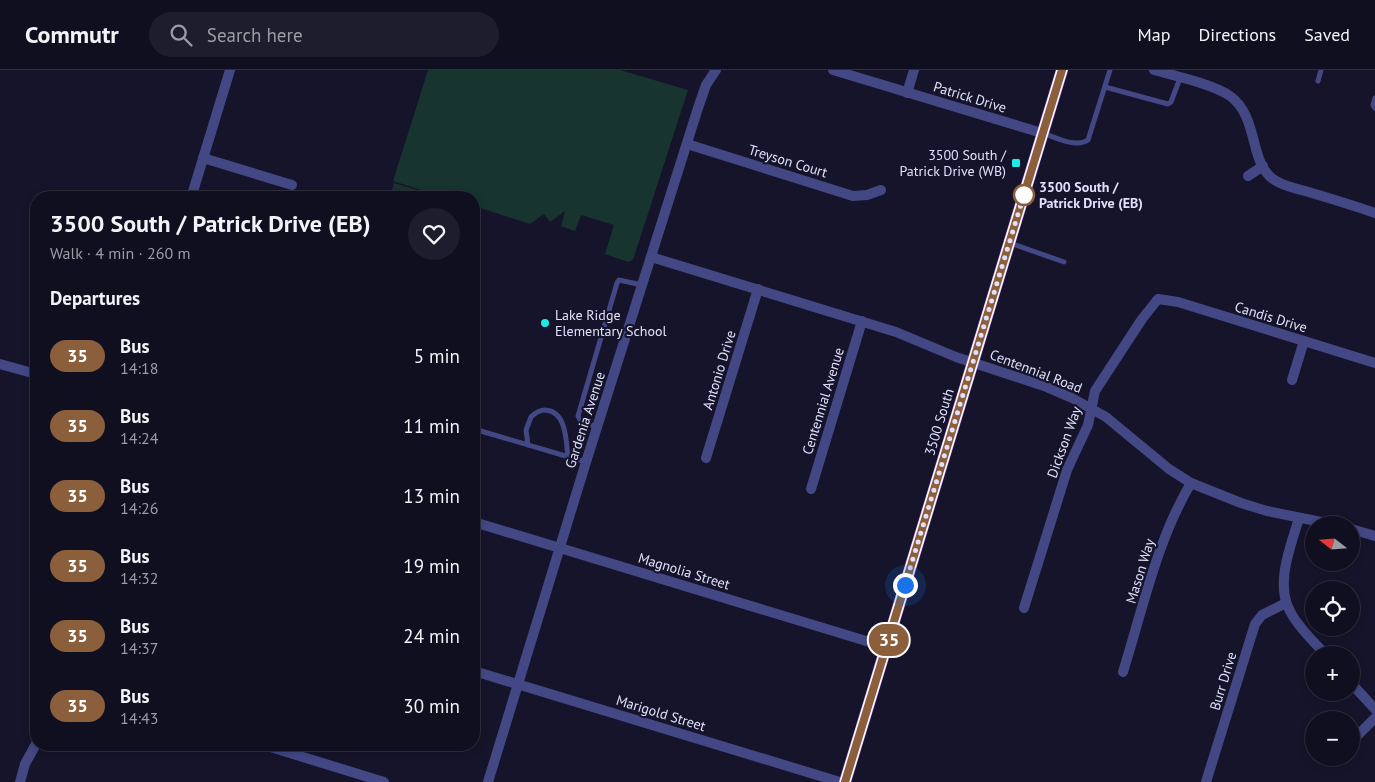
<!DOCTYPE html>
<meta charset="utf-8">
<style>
body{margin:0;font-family:"PT Sans",sans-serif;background:#1e1d2d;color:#f1f3f6;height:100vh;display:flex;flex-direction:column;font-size:19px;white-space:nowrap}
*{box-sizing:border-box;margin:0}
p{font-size:16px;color:#9c9ca5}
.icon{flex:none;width:28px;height:28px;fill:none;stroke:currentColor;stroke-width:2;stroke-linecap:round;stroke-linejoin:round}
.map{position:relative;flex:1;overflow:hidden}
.side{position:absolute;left:30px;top:121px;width:450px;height:560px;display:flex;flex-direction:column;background:#100f20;border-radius:20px;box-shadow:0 2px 8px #0003,0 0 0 1px #302f3e}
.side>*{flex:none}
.badge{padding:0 10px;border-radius:16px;font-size:18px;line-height:32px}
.needle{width:32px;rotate:287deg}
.tools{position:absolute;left:1305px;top:446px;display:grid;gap:10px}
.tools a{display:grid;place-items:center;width:55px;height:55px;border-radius:50%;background:#100f20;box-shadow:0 2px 8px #0003,0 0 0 1px #302f3e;font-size:25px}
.you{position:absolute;width:25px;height:25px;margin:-12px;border:4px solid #fff;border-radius:50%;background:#1a73e8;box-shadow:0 0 0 8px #1a73e833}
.map>.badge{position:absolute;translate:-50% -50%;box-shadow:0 0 0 2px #fff}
h2{padding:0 20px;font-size:19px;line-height:45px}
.round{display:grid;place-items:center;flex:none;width:52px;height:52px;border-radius:26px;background:#1e1d2d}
.headline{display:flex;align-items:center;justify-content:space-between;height:85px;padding:0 20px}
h1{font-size:24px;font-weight:700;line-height:38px}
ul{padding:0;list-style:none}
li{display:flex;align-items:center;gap:15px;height:70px;padding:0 20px}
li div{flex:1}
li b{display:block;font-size:19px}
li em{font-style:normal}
li .badge{min-width:55px;font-weight:700;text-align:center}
header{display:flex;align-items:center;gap:30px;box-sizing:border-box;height:70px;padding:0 25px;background:#100f20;border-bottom:1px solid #302f3e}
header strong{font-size:24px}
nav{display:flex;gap:28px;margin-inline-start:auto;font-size:18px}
.search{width:350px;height:45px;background:#1e1d2d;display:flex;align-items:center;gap:12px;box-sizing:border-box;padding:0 18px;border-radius:28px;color:#9c9ca5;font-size:19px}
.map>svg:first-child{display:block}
.green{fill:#17342f}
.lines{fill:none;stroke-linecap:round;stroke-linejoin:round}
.lane{stroke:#434885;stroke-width:5}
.street{stroke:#434885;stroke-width:10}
.primary{stroke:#b471f2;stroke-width:12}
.line-casing{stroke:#fff;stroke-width:11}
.line{stroke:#8b5e3c;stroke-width:8}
.walk{stroke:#e0e0fc;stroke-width:5;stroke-dasharray:0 9}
.poi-dot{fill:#1debe9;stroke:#15142a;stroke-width:2}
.stop-dot{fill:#fff;stroke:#8b5e3c;stroke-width:2.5}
.labels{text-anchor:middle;stroke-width:4.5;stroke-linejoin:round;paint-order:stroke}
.street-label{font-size:14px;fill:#e0e0fc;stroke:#15142a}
.poi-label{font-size:14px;fill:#e0e0fc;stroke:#15142a;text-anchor:end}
.stop-label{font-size:14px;font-weight:bold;fill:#e0e0fc;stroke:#15142a;text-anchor:start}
</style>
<header>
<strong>Commutr</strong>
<div class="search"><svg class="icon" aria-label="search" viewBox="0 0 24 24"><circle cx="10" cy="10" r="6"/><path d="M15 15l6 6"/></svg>Search here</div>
<nav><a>Map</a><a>Directions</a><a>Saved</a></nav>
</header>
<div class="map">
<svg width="1375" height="712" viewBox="0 0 1375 712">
<rect width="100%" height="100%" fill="#15142a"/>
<!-- green -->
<g class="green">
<polygon points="428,0 620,0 688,20 633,190 628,192 605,184 614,155 581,145 575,161 561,156 565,141 550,152 544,144 530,154 474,136 474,128 442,127 393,111"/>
<polygon points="394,113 441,127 390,127"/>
</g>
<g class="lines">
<!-- lane -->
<g class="lane">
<polyline points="1318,11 1321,0"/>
<polyline points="1105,17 1168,34 1171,32 1180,8"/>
<polyline points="1375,28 1373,35 1375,38"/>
<path d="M1043 63C1056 68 1076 78 1088 70L1110 0"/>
<polyline points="1010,173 1064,192"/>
<polyline points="598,357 581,352 578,346 617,213 619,210 642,215"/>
<polyline points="474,359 586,392"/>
<path d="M528 375 526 360 531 347C535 343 539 340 545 340 567 341 566 372 568 387"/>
</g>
<!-- street -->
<g class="street">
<polyline points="833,0 1042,63"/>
<path d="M1154 0C1175 6 1213 14 1230 26 1259 47 1249 92 1273 109 1282 116 1295 118 1305 121 1329 128 1352 135 1375 143"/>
<polyline points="907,23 914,0"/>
<polyline points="687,74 853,126 867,125 881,120"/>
<polyline points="203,88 292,115"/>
<polyline points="1248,106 1263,96"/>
<polyline points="191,128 230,0"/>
<polyline points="651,187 896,262 956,287 1044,316 1072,328 1106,347 1169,399 1191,413 1241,433 1267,441 1336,455"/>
<polyline points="0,294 36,304"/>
<polyline points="1292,310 1304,271"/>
<polyline points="706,388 758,219"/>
<polyline points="811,419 862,251"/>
<path d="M1299 448C1291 476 1274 515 1291 543 1299 558 1314 572 1326 585"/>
<polyline points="474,452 886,577"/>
<polyline points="1351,459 1375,466"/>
<polyline points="1024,538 1067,400 1088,355 1095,321 1142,249 1158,229 1178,232 1375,293"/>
<polyline points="474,601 840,712"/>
<path d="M1123 602C1143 538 1157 470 1191 413"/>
<polyline points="1351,613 1375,639"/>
<polyline points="1352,671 1375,648"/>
<polyline points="264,675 384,712"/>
<polyline points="20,712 25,694 36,674"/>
<polyline points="488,712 586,392 698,38 706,15 716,0"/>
<polyline points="1206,712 1255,554 1262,545 1286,533"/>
</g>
<!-- primary -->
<polyline class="primary" points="845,712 1062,0"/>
</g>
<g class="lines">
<!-- line casing -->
<g class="line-casing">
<polyline id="line" points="845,712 1062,0"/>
</g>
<!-- line -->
<use href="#line" class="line"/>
<!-- walk -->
<polyline class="walk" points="905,515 1026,118 1024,125"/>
</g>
<!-- markers -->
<g class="poi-dot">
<rect x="1011" y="88" width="10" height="10" rx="2.5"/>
<circle cx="545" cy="253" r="5"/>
</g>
<circle class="stop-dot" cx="1024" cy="125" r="10"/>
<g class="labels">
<!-- street labels -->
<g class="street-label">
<text transform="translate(970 27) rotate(17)" y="5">Patrick Drive</text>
<text transform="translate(788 91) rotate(17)" y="5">Treyson Court</text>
<text transform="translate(1271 247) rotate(17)" y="5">Candis Drive</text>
<text transform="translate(719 300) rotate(-73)" y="5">Antonio Drive</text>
<text transform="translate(1036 301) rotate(21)" y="5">Centennial Road</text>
<text transform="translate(823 331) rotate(-73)" y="5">Centennial Avenue</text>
<text transform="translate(585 350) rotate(-72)" y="5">Gardenia Avenue</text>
<text transform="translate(939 352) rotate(-73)" y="5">3500 South</text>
<text transform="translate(1064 372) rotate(-70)" y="5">Dickson Way</text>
<text transform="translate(684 501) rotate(17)" y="5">Magnolia Street</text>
<text transform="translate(1140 501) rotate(-73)" y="5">Mason Way</text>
<text transform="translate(1223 611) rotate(-73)" y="5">Burr Drive</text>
<text transform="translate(661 643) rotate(17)" y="5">Marigold Street</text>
</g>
<!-- poi labels -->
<g class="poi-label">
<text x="1006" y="90">3500 South /<tspan x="1006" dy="16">Patrick Drive (WB)</tspan></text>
<text x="555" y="250" text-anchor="start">Lake Ridge<tspan x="555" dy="16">Elementary School</tspan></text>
</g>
<!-- stop labels -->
<g class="stop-label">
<text x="1039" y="122">3500 South /<tspan x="1039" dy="16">Patrick Drive (EB)</tspan></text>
</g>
</g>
</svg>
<div class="tools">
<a><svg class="needle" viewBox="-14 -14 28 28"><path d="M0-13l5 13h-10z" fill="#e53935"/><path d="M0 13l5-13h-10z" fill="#9c9ca5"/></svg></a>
<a><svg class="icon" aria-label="locate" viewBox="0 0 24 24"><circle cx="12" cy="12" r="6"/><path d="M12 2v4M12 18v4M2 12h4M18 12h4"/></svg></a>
<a>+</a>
<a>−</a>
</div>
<div class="you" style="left:905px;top:515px"></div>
<b class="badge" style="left:889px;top:570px;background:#8b5e3c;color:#fff">35</b>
<section class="side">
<div class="headline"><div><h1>3500 South / Patrick Drive (EB)</h1><p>Walk · 4 min · 260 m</p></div><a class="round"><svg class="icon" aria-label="heart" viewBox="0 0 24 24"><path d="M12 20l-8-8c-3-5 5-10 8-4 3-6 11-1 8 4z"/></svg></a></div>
<h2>Departures</h2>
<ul>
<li><span class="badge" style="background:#8b5e3c;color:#fff">35</span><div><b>Bus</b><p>14:18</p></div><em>5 min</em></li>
<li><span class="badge" style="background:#8b5e3c;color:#fff">35</span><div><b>Bus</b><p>14:24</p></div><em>11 min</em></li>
<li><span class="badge" style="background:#8b5e3c;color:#fff">35</span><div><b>Bus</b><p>14:26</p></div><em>13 min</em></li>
<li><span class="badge" style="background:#8b5e3c;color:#fff">35</span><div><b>Bus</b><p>14:32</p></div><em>19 min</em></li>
<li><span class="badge" style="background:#8b5e3c;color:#fff">35</span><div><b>Bus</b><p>14:37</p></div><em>24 min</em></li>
<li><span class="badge" style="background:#8b5e3c;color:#fff">35</span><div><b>Bus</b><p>14:43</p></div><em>30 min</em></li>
</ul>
</section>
</div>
